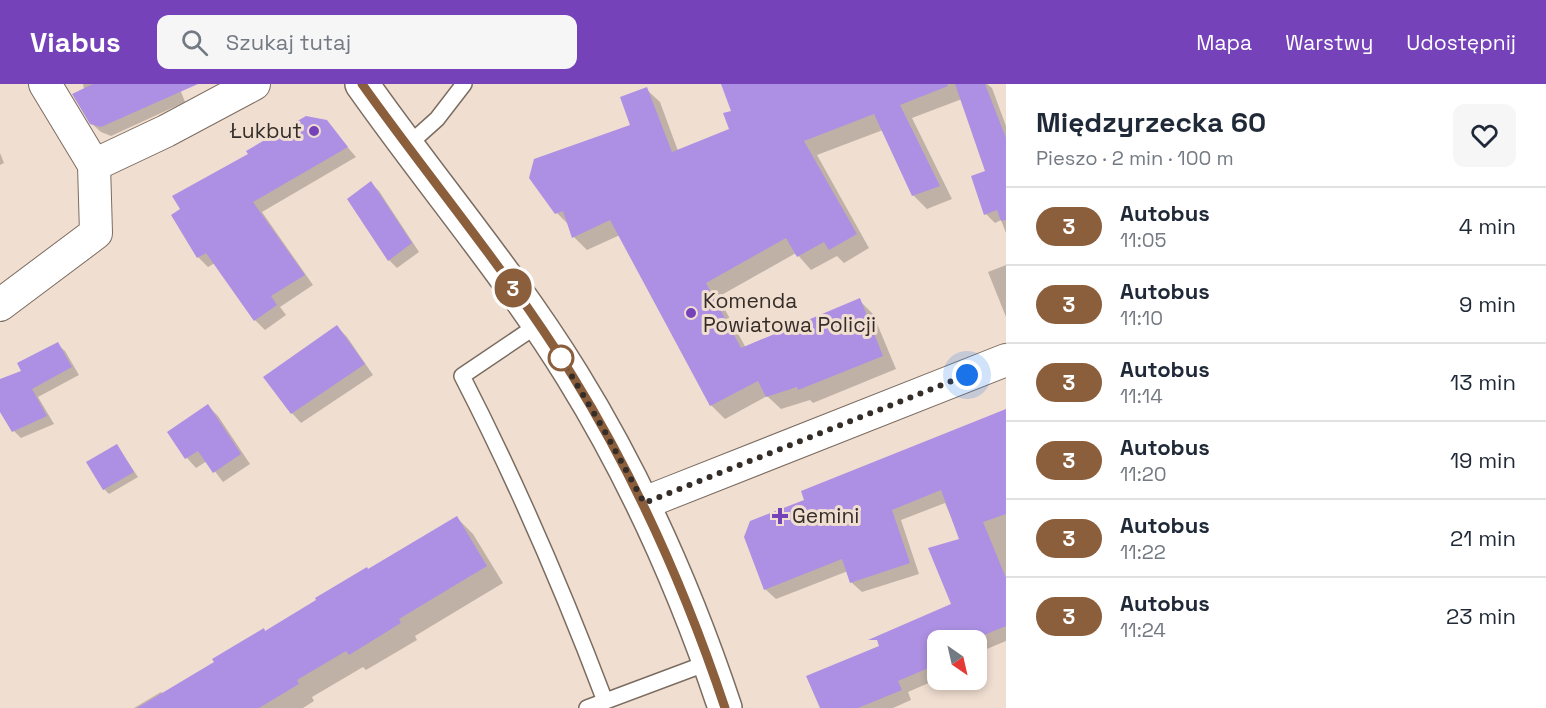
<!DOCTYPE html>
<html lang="pl">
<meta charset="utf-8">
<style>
body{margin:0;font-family:"Space Grotesk",sans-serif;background:#f6f6f7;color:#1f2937;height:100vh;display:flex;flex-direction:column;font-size:22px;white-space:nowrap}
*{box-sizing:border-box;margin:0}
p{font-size:20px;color:#747a83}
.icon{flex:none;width:33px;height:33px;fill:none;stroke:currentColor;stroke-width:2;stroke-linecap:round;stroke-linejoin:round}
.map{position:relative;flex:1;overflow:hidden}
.sheet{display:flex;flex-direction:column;background:#fff;width:540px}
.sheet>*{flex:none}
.badge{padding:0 12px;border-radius:20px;font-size:21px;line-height:39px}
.needle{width:39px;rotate:146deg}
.tools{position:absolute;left:927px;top:546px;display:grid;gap:12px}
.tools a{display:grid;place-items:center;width:60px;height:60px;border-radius:12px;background:#fff;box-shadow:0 3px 9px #0003;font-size:30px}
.you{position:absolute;width:30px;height:30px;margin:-15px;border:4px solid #fff;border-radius:50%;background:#1a73e8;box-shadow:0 0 0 9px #1a73e833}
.map>.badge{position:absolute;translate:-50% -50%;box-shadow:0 0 0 3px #fff}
.round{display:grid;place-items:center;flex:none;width:63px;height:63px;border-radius:12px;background:#f6f6f7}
.head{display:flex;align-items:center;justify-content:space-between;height:102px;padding:0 30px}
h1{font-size:28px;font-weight:800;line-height:45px}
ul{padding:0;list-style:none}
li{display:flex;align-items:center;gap:18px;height:78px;padding:0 30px;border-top:2px solid #e0e1e3}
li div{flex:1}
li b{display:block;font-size:22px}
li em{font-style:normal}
li .badge{min-width:66px;font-weight:700;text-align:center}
header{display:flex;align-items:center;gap:36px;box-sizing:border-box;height:84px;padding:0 30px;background:#7542ba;color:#fff}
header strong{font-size:28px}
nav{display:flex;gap:33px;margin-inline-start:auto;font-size:21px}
.search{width:420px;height:54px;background:#f6f6f7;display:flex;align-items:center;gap:15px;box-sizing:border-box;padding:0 21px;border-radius:12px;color:#747a83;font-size:22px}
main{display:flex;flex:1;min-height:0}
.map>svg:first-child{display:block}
.shadow{fill:#0003}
.building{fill:#ad90e3}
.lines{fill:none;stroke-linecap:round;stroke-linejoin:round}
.lane-casing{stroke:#7b6c60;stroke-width:18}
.street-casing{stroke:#7b6c60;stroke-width:34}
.secondary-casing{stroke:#7b6c60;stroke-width:36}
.lane{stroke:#fff;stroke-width:15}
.street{stroke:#fff;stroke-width:32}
.secondary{stroke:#fff;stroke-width:33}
.line-casing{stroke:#fff;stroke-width:14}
.line{stroke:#8b5e3c;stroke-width:9}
.walk{stroke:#342d28;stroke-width:6;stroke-dasharray:0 10.8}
.poi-dot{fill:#7542ba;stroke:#f0ded1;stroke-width:2}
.stop-dot{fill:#fff;stroke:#8b5e3c;stroke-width:3}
.labels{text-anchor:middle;stroke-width:6;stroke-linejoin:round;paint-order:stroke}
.poi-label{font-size:21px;fill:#342d28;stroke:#f0ded1;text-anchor:start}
</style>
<header>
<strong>Viabus</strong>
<div class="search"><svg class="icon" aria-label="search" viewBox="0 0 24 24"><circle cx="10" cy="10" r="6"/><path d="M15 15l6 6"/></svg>Szukaj tutaj</div>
<nav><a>Mapa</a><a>Warstwy</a><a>Udostępnij</a></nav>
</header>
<main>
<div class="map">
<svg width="1006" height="624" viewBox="0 0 1006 624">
<rect width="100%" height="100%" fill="#f0ded1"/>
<!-- shadow -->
<g class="shadow">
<polygon points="83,0 178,0 185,18 111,52 101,48 91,39"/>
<polygon points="722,0 987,0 992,4 1006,42 1006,149 1001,136 995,139 986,130 986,88 962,15 912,34 952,115 927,125 913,111 883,46 817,71 869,164 844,179 837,172 811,186 796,169 718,213 746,264 859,216 873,230 896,285 813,319 810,316 781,325 767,312 725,335 711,321 620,151 587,166 574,153 570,142 557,129 632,41 646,5 660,18 678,67 731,45 733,28"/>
<polygon points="326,38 356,73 262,128 313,201 280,223 286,231 265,246 255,236 215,179 208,183 198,173"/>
<polygon points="0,69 4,79 0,81"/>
<polygon points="371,99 379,107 419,168 397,184 389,176"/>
<polygon points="1006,181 1006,233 988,188"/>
<polygon points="337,243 347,253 373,291 301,339 292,329"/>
<polygon points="57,260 65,267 79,291 38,313 54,340 21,354 14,347 0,325 0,297 23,287"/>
<polygon points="208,322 218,332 250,380 223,398 207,377 196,384 187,374 169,348"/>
<polygon points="1006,327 1006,557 977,569 981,576 976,578 976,556 938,556 938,595 908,608 911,616 893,624 821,624 881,563 953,521 961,456 945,419 901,436 919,490 862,508 851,498 848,487 776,515 765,505 806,417 803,408"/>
<polygon points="117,362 138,393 109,410 104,405"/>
<polygon points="457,434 473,450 503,499 415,552 417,556 366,586 363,583 312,613 314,617 303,624 134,624 161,608 164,610"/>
</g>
<!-- building -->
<g class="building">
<polygon points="93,0 198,0 101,43 90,40 72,10"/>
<polygon points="721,0 947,0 948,2 900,21 940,102 912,112 874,30 804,57 857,150 829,166 824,158 797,173 786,154 706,199 741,264 860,214 883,272 798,306 797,303 766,313 758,297 710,322 610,136 572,154 563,127 555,130 529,94 534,75 630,41 620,13 647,3 672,68 729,45 723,29 731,27"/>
<polygon points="955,0 985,0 1006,54 1006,136 1001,137 997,126 984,131 971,92 985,87"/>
<polygon points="306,32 327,36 348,63 253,118 305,191 271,212 277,221 254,237 206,169 197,174 171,131 180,125 172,112 248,70 246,67"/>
<polygon points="371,97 412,159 388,177 347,115"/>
<polygon points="337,241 365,280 291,330 263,293"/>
<polygon points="58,258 72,283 32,305 47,332 12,348 0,328 0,295 21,287 17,279"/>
<polygon points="208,320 241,370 213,389 198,367 185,375 167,348"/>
<polygon points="1006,325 1006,430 983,438 1006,494 1006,542 972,556 938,556 938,580 898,597 902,606 858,624 820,624 806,592 879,562 877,556 868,556 951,520 928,464 959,455 941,406 892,426 910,479 850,499 842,475 764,506 744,453 750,437 804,416 801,407"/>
<polygon points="117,360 134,388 103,406 86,378"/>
<polygon points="457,432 487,482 399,535 401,539 349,571 346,567 297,596 299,600 259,624 137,624 214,578 212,575 264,544 265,547 316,516 315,514 367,483 368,485"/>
</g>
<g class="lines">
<!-- lane casing -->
<g class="lane-casing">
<g id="lane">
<polyline points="408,61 437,35 464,0"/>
<path d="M539 240 462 292C516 397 563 506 605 617"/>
<polyline points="587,624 710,578"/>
</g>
</g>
<!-- street casing -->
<g class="street-casing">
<g id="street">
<polyline points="94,81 166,47 254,0"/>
<polyline points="0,221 96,149 94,81 45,0"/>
<polyline points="644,419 1006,276"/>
</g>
</g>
<!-- secondary casing -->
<g class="secondary-casing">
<path id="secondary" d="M362 0C431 98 509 189 572 291 637 396 686 507 725 624"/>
</g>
<!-- lane -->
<use href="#lane" class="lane"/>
<!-- street -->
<use href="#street" class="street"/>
<!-- secondary -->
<use href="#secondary" class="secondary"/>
</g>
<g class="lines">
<!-- line casing -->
<g class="line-casing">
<path id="line" d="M362 0C431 97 509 189 572 291 637 396 686 507 725 624"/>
</g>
<!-- line -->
<use href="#line" class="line"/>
<!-- walk -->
<polyline class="walk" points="561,274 604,346 644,419 967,291"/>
</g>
<!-- markers -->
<g class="poi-dot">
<circle cx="314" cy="47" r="6"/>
<circle cx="691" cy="229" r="6"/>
<path d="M777 423h6v6h6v6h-6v6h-6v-6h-6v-6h6z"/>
</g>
<circle class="stop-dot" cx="561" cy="274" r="12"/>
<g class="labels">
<!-- poi labels -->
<g class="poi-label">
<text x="302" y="54" text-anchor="end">Łukbut</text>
<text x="703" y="224">Komenda<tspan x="703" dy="24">Powiatowa Policji</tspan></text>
<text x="792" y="439">Gemini</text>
</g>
</g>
</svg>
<div class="tools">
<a><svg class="needle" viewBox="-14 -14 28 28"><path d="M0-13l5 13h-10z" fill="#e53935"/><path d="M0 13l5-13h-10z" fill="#747a83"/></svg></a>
</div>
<div class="you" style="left:967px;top:291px"></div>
<b class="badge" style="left:513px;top:204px;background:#8b5e3c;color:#fff">3</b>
</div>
<section class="sheet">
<div class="head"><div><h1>Międzyrzecka 60</h1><p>Pieszo · 2 min · 100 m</p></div><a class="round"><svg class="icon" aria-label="heart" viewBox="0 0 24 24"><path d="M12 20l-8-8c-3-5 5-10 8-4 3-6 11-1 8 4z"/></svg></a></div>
<ul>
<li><span class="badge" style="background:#8b5e3c;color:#fff">3</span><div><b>Autobus</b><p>11:05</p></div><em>4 min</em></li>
<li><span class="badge" style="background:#8b5e3c;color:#fff">3</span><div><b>Autobus</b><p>11:10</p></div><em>9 min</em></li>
<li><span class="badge" style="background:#8b5e3c;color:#fff">3</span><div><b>Autobus</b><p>11:14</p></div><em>13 min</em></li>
<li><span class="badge" style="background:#8b5e3c;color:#fff">3</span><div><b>Autobus</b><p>11:20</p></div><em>19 min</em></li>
<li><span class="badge" style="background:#8b5e3c;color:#fff">3</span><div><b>Autobus</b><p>11:22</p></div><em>21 min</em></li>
<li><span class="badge" style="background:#8b5e3c;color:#fff">3</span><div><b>Autobus</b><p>11:24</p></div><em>23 min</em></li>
</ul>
</section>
</main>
